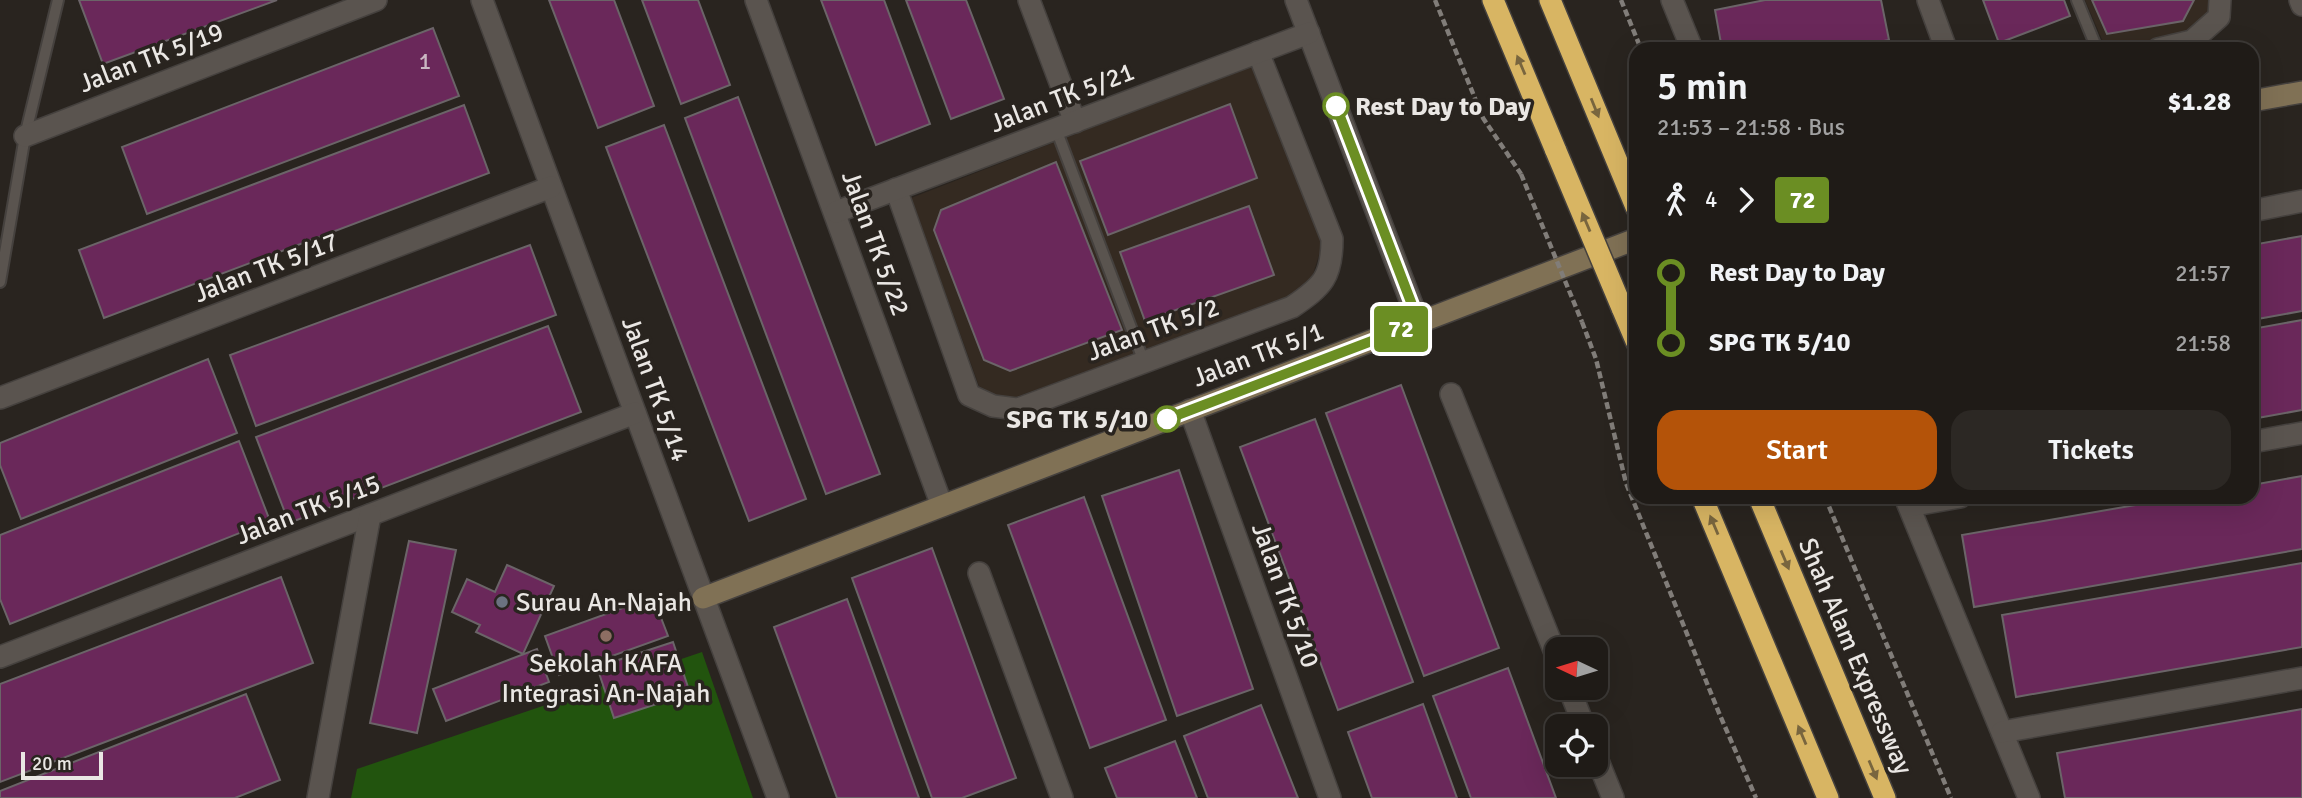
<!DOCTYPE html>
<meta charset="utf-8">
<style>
body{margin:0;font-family:Signika,sans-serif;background:#2c2824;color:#f1f3f6;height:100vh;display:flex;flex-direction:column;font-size:26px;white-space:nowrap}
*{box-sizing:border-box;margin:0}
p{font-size:23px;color:#a1a1a1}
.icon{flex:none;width:38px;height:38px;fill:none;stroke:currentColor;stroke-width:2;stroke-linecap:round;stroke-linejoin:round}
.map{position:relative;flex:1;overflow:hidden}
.details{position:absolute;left:1629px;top:42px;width:630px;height:462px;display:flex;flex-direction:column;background:#1f1b17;border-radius:21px;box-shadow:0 7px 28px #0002,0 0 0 2px #3c3936}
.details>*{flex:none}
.badge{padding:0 14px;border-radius:5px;font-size:24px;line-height:46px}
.needle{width:46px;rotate:274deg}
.tools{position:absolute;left:1545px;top:637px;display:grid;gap:14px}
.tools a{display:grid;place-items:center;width:63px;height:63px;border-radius:14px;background:#1f1b17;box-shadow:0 7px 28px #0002,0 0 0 2px #3c3936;font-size:35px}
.scale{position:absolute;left:21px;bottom:18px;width:82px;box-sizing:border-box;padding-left:7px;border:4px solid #eae7e4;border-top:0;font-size:19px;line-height:24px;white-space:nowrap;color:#eae7e4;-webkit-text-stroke:5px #29241f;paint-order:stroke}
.map>.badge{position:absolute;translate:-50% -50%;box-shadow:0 0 0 4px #fff}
.legs{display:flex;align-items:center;gap:10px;height:77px;padding:0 28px;font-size:23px}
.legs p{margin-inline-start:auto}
.overview{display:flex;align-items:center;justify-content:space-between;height:119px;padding:0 28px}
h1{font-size:38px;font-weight:600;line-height:52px}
.cta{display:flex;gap:14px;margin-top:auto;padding:14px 28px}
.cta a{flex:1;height:80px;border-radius:21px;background:#b45309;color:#fff;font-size:28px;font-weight:600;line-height:80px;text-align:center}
.cta a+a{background:#2c2824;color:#f1f3f6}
ul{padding:0 28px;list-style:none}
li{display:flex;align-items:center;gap:24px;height:70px;font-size:26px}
li i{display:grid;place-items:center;width:10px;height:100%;margin:0 9px;background:currentColor}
li i::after{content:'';width:18px;height:18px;margin:-9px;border:5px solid;border-radius:50%;background:#1f1b17}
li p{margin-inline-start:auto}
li:first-child i{background:linear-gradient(#0000 50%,currentColor 0)}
li:last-child i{background:linear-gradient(currentColor 50%,#0000 0)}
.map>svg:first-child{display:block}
.built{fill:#342a21}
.green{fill:#22540e}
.building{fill:#6a285a;stroke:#6b6468;stroke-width:2}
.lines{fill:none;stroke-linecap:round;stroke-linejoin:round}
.lane-casing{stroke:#45413e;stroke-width:14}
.street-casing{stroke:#45413e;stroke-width:24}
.secondary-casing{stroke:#45413e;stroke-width:24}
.highway-casing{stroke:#45413e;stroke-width:24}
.path{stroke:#817d79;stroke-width:4.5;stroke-dasharray:7 3.5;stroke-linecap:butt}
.lane{stroke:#5a544f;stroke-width:10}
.street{stroke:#5a544f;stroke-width:21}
.secondary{stroke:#807155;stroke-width:21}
.highway{stroke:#d8b563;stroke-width:21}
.highway-bridge-casing{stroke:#45413e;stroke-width:24;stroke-linecap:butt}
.path-bridge{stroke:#817d79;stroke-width:4.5;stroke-dasharray:7 3.5;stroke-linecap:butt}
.highway-bridge{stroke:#d8b563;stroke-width:21}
.oneway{fill:#78653e}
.line-1-casing{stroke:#fff;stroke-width:16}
.line-1{stroke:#6b8e23;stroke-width:10}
.stop-1-dot{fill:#fff;stroke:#6b8e23;stroke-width:3.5}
.worship-dot{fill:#6b7280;stroke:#29241f;stroke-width:2.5}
.education-dot{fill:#8d6e63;stroke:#29241f;stroke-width:2.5}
.labels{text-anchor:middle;stroke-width:7;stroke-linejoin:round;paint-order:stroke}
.number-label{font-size:23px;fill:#cab7c2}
.street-label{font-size:26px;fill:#eae7e4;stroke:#29241f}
.stop-label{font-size:26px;font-weight:bold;fill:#eae7e4;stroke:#29241f;text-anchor:start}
.poi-label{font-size:26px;fill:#eae7e4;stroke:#29241f;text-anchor:start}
</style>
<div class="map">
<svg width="2302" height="798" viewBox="0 0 2302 798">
<rect width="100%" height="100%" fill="#29241f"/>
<!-- built -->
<g class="built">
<polygon points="2085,0 2209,0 2208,14 2185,33 2114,49 2106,49"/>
<polygon points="1253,65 1323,242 1310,284 1287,299 1016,397 996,396 979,386 911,198"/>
</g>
<!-- green -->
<polygon class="green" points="702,652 753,798 351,798 357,769"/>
<!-- building -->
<g class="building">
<polygon points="79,0 277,0 103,64"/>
<polygon points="549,0 614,0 654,106 598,128"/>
<polygon points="642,0 698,0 730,85 681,104"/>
<polygon points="821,0 884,0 930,124 876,145"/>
<polygon points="906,0 966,0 1004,99 951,119"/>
<polygon points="1765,0 1881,0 1889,40 1842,49 1722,49 1715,10"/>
<polygon points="1983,0 2064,0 2070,16 1999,43"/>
<polygon points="2092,0 2194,0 2183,21 2107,34"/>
<polygon points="433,28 459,96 147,214 122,147"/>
<polygon points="738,97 880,474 826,494 685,118"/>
<polygon points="1230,104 1257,178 1108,235 1080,161"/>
<polygon points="464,105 489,173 104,318 79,250"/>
<polygon points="664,125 806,499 749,521 606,147"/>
<polygon points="1056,162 1122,330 1010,371 984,360 934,230 941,210"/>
<polygon points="1249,206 1274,275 1145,321 1120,252"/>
<polygon points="2302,236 2302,311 2252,320 2252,245"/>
<polygon points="530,245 556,315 256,426 230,355"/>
<polygon points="2302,320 2302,410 2252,419 2252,329"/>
<polygon points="548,326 581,412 289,523 256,437"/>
<polygon points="208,359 237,433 21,519 0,465 0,443"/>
<polygon points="1401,385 1499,648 1424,676 1326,413"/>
<polygon points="1315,419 1413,682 1338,710 1240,447"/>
<polygon points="239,441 270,521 10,624 0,599 0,535"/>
<polygon points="1179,470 1253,689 1177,716 1102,496"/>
<polygon points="2302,476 2302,549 1974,607 1962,535 2182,497 2252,497 2252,485"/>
<polygon points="1084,497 1166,720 1090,748 1008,525"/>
<polygon points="409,541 456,550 417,733 370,723"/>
<polygon points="932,548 1016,778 962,798 932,798 852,578"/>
<polygon points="2302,563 2302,647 2016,697 2002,615"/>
<polygon points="507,565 554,586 523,654 476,632 480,625 452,612 467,579 495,592"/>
<polygon points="281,577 313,663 0,782 0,684"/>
<polygon points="653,597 668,636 559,675 545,636"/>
<polygon points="847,599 919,798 837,798 774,627"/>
<polygon points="673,642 690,693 614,718 597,667"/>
<polygon points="537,649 549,682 446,721 433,689"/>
<polygon points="1508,668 1556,798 1471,798 1433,696"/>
<polygon points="246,694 280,780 235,798 0,798 0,791"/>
<polygon points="1423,704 1457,798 1372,798 1348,732"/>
<polygon points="1261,705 1298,798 1208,798 1184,736"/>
<polygon points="2302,709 2302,798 2065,798 2057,753"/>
<polygon points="1175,741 1197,798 1117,798 1105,768"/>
</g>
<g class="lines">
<!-- lane casing -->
<g class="lane-casing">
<g id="lane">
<polyline points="2077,0 2097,49"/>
<polyline points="1056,129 1144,362"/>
<polyline points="0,282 25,136 58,0"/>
</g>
</g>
<!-- street casing -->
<g class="street-casing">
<g id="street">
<polyline points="482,0 778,798"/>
<polyline points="756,0 942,506"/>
<polyline points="1029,0 1075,122"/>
<polyline points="1296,0 1419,323"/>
<polyline points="1672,0 1692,49"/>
<polyline points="1928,0 1946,49"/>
<polyline points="2300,0 2302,5"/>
<polyline points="2158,49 2192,41 2219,17 2220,0"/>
<polyline points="25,136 376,0"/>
<path d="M896 189 969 395 993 406 1018 409 1292 307C1323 286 1332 277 1332 239L1258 52"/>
<polyline points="2252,211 2302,201"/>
<polyline points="836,212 1309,33"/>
<polyline points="1451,394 1558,660"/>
<polyline points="0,398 551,187"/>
<polyline points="1190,410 1330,798"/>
<polyline points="2252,442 2302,433"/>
<polyline points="1905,497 2029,798"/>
<polyline points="1909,506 1960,497"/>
<polyline points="979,573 1062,798"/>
<polyline points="0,657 635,413"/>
<polyline points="1569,688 1584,726"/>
<polyline points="2002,732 2302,678"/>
<polyline points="1596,756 1613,798"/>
<polyline points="318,798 370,515"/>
</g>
</g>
<!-- secondary casing -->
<g class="secondary-casing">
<g id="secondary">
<polyline points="2252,101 2302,92"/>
<polyline points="703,598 1636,239"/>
</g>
</g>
<!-- highway casing -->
<g class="highway-casing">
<g id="highway">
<polyline points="1493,0 1556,151"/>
<polyline points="1550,0 1636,207"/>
<polyline points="1622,308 1636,341"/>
<polyline points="1702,497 1828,798"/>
<polyline points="1759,497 1885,798"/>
</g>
</g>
<!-- path -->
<g class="path">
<polyline points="1435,0 1483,118 1521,174"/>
<polyline points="1621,0 1641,49"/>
<polyline points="1582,322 1596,359 1626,483 1719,713 1756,798"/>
<polyline points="1825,497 1951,798"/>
</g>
<!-- lane -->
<use href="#lane" class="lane"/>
<!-- street -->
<use href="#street" class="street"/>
<!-- secondary -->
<use href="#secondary" class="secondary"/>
<!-- highway -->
<use href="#highway" class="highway"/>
<!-- highway-bridge casing -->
<g class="highway-bridge-casing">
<polyline id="highway-bridge" points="1556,151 1622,308"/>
</g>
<!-- path-bridge -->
<polyline class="path-bridge" points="1521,174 1582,322"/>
<!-- highway-bridge -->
<use href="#highway-bridge" class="highway-bridge"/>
</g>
<!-- one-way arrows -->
<defs><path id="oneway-solid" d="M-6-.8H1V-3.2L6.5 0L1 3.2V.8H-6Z" transform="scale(1.75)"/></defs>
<g class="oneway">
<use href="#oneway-solid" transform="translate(1521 65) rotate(-113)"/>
<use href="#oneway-solid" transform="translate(1595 108) rotate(68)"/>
<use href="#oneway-solid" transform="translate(1586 222) rotate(-113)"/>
<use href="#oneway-solid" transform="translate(1714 525) rotate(-113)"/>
<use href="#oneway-solid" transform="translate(1785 560) rotate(67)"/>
<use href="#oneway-solid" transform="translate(1802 735) rotate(-113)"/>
<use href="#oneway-solid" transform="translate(1873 770) rotate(67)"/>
</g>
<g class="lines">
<!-- line-1 casing -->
<g class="line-1-casing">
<polyline id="line-1" points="1167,419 1419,323 1336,106"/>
</g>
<!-- line-1 -->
<use href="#line-1" class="line-1"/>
</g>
<!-- markers -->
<g class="stop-1-dot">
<circle cx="1336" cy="106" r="12"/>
<circle cx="1167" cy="419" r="12"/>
</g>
<circle class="worship-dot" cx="502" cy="602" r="7"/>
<circle class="education-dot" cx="606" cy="636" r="7"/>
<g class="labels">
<!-- number labels -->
<g class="number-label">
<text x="425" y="69">1</text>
</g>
<!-- street labels -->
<g class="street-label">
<text transform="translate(151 57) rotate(-21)" y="9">Jalan TK 5/19</text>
<text transform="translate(1062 97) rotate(-21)" y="9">Jalan TK 5/21</text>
<text transform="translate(876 243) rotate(70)" y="9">Jalan TK 5/22</text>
<text transform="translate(266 267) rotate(-21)" y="9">Jalan TK 5/17</text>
<text transform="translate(1153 329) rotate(-20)" y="9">Jalan TK 5/2</text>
<text transform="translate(1258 354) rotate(-21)" y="9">Jalan TK 5/1</text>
<text transform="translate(656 389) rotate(70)" y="9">Jalan TK 5/14</text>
<text transform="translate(308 509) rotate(-21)" y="9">Jalan TK 5/15</text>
<text transform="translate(1286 595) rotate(70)" y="9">Jalan TK 5/10</text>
<text transform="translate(1856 656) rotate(67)" y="9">Shah Alam Expressway</text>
</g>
<!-- stop labels -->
<g class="stop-label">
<text x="1355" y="115">Rest Day to Day</text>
<text x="1148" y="428" text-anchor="end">SPG TK 5/10</text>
</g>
<!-- poi labels -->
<g class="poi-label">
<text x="516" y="611">Surau An-Najah</text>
<text x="606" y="672" text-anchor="middle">Sekolah KAFA<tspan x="606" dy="30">Integrasi An-Najah</tspan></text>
</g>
</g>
</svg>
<div class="tools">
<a><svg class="needle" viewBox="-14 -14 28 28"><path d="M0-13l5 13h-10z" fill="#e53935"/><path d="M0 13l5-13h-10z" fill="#a1a1a1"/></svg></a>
<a><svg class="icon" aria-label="locate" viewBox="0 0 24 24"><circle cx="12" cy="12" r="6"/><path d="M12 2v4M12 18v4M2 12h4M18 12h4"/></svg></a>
</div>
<div class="scale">20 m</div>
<b class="badge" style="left:1401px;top:329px;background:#6b8e23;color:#fff">72</b>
<section class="details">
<div class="overview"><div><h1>5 min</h1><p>21:53 – 21:58 · Bus</p></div><b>$1.28</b></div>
<div class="legs"><svg class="icon" aria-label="walk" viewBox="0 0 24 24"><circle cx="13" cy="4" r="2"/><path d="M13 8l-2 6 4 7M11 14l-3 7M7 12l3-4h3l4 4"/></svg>4<svg class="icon" aria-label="forward" viewBox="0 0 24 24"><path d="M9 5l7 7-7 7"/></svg><b class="badge" style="background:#6b8e23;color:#fff">72</b></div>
<ul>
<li><i style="color:#6b8e23"></i><b>Rest Day to Day</b><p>21:57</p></li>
<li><i style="color:#6b8e23"></i><b>SPG TK 5/10</b><p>21:58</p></li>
</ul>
<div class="cta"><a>Start</a><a>Tickets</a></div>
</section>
</div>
